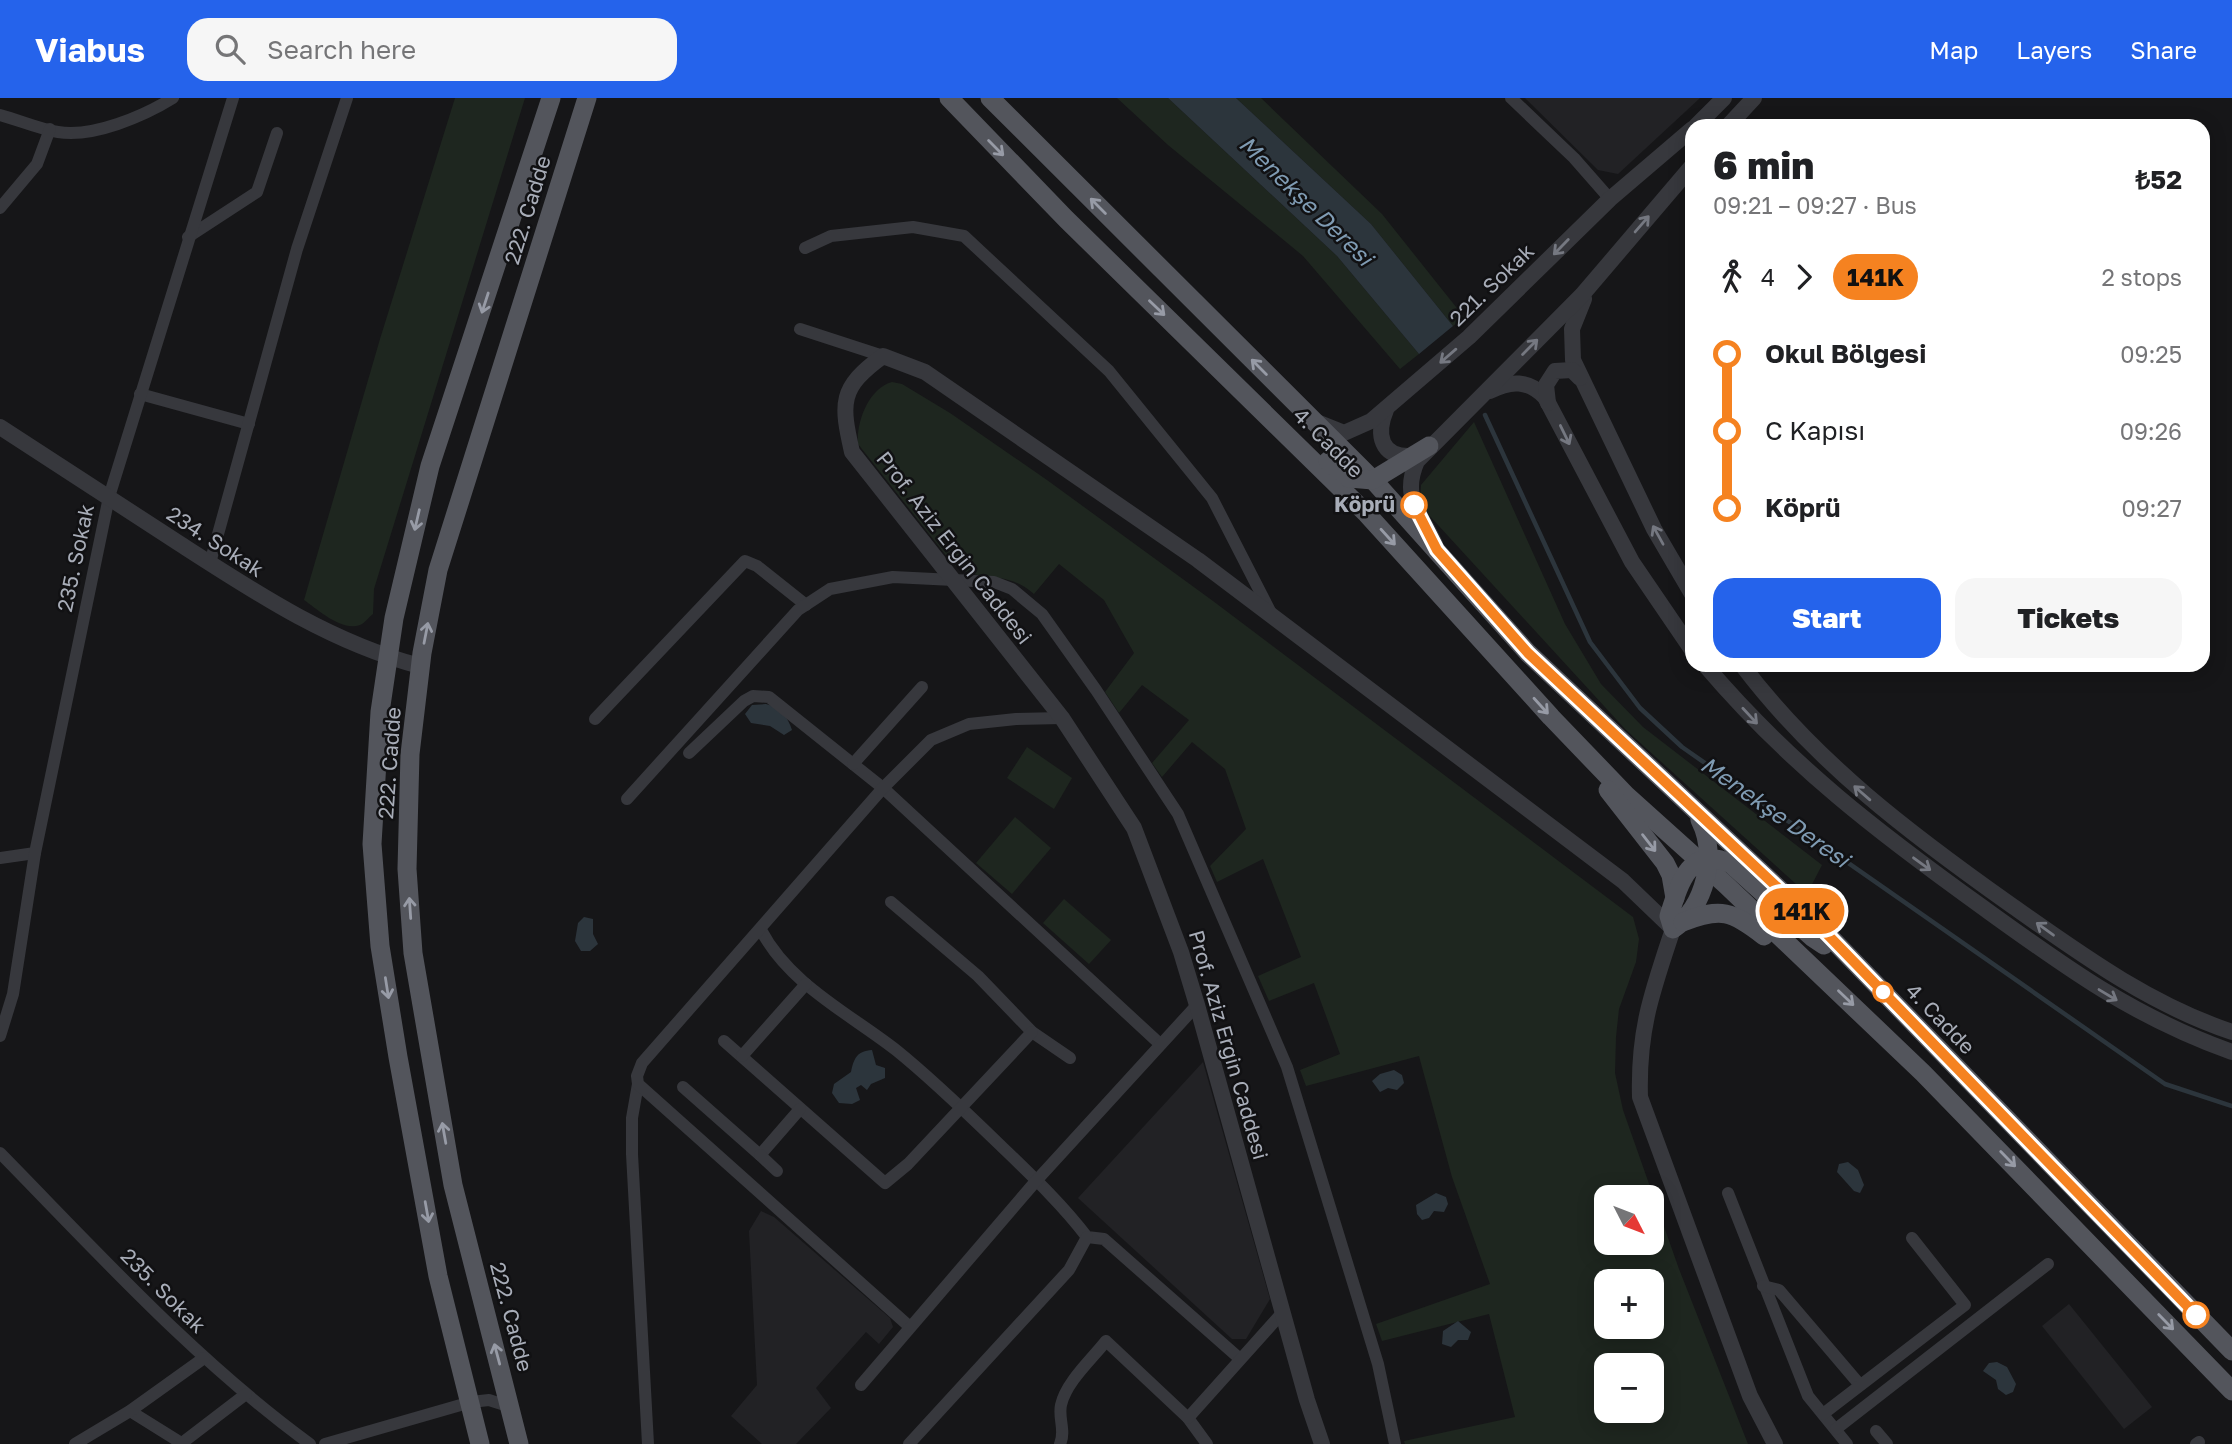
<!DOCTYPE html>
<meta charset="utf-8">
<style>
body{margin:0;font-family:"Golos Text",sans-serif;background:#f6f6f6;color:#202124;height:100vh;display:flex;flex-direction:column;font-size:26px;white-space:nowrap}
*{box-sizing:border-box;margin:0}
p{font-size:23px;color:#757577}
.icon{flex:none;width:38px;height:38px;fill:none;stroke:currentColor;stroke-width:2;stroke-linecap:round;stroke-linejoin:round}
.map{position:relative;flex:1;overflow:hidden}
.sheet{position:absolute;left:1685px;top:21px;width:525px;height:553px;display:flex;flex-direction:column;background:#fff;border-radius:21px;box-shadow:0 4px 18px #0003}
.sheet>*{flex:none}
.badge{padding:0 14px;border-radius:23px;font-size:24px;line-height:46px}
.needle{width:46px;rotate:132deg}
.fabs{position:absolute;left:1594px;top:1087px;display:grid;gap:14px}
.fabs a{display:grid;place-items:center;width:70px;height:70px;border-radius:14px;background:#fff;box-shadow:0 4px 18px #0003;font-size:35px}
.map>.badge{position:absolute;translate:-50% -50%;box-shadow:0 0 0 4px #fff}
.legs{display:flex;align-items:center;gap:10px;height:77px;padding:0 28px;font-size:23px}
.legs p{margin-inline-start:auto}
.summary{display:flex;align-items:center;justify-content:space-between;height:119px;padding:0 28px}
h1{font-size:38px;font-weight:800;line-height:52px}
.primary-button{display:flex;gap:14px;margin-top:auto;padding:14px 28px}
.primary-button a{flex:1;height:80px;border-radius:21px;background:#2563eb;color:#fff;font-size:28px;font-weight:800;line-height:80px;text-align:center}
.primary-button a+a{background:#f6f6f6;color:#202124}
ul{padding:0 28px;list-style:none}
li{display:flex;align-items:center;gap:24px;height:77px;font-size:26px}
li i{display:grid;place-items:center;width:10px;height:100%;margin:0 9px;background:currentColor}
li i::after{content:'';width:18px;height:18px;margin:-9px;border:5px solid;border-radius:50%;background:#fff}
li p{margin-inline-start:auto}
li:first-child i{background:linear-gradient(#0000 50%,currentColor 0)}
li:last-child i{background:linear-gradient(currentColor 50%,#0000 0)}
header{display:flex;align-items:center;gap:42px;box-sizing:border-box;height:98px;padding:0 35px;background:#2563eb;color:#fff}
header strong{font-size:33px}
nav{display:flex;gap:38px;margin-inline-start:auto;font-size:24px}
.search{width:490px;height:63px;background:#f6f6f6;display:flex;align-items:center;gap:18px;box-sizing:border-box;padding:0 24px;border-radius:21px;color:#757577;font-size:26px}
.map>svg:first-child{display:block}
.built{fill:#222225}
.green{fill:#1e261f;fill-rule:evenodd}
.water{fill:#2c353c}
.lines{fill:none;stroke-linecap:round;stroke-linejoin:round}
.stream{stroke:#2c353c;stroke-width:4.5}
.minor{stroke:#37383d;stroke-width:12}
.tertiary{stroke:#37383d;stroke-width:16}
.primary{stroke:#53555c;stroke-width:19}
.oneway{stroke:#979ba6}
.oneway2{stroke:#757881}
.line-1-casing{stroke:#fff;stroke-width:16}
.line-1{stroke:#f58220;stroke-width:10}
.stop-1-dot{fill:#fff;stroke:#f58220;stroke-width:3.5}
.labels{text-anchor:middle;stroke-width:5;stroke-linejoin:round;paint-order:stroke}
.street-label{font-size:21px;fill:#a8adb8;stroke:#111113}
.stop-label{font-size:21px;font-weight:bold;fill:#a8adb8;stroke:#111113;text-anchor:end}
.water-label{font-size:23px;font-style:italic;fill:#7f9bb3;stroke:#111113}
</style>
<header>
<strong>Viabus</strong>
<div class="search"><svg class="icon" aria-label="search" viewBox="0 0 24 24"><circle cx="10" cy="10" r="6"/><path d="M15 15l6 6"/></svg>Search here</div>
<nav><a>Map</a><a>Layers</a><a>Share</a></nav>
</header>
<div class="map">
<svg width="2232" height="1346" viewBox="0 0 2232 1346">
<rect width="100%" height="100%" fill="#161618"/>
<!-- built -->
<g class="built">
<polygon points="1525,0 1700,0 1618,76 1598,72"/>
<polygon points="1203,964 1270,1201 1246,1241 1232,1241 1078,1100"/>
<polygon points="761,1113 774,1119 890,1220 893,1229 879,1246 866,1234 816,1290 831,1310 796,1346 762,1346 731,1318 757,1287 749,1133"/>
<polygon points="2069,1206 2152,1309 2124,1331 2042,1228"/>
</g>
<!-- green -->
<g class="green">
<path d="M455 0H525L374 491 373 516C369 519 364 526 360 527 342 534 317 511 304 502L380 241Z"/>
<polygon points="1117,0 1168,0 1337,158 1419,256 1400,271 1303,158 1168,47"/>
<polygon points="1236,0 1261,0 1382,116 1464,219 1453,228 1371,126"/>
<path d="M892 284 902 286 950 315 1047 382 1213 503 1633 819 1639 841 1636 864 1619 911 1616 939 1615 975 1623 1012 1679 1171 1748 1346H1405L1404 1343 1515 1319 1489 1216 1382 1243 1376 1226 1490 1186 1452 1079 1419 958 1306 988 1300 972 1340 956 1314 885 1269 903 1258 878 1301 859 1263 761 1217 784 1210 768 1246 731 1225 671 1192 644 1162 679 1152 665 1189 622 1142 587 1119 615 1105 594 1134 555 1104 502 1059 466 1034 496C1003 469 979 488 952 465L858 346C856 324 869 290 892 284ZM1606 1099H1652V1144H1606ZM1606 1183H1652V1228H1606ZM1606 1267H1652V1312H1606Z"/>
<polygon points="1474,324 1565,526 1601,586 1643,629 1822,767 1807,796 1626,632 1427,415 1420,402 1421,387"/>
<polygon points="1027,649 1072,680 1054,711 1007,680"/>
<polygon points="1015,719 1051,750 1012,796 976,765"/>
<polygon points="1064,801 1111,842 1089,866 1043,825"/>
</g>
<!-- water -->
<g class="water">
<polygon points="1168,0 1236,0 1371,126 1453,228 1419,256 1337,158"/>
<path d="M766 606C780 609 788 619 792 632L784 637 770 628 751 625 745 616 752 607Z"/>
<polygon points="584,819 593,821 593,836 598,846 590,853 581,853 575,843 578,825"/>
<path d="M872 952 876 967 885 970V980L871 986 867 992 861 987 856 990 860 1002 852 1006 839 1005 832 995 834 986 851 974C854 960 857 953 872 952Z"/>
<polygon points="1394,972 1402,977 1404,985 1397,992 1388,990 1380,994 1372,983 1380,976"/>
<polygon points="1848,1064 1858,1072 1864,1087 1860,1095 1854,1093 1837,1074 1839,1066"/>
<polygon points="1436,1095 1446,1099 1448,1106 1444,1114 1434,1113 1429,1120 1422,1122 1417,1116 1416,1107"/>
<polygon points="1458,1223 1471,1234 1468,1242 1458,1242 1451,1249 1442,1246 1443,1233"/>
<polygon points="1997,1264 2007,1269 2016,1286 2013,1294 2006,1297 1998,1291 1996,1282 1983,1273 1989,1265"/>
</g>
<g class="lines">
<!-- stream -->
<polyline class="stream" points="1485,317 1590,544 1640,610 1682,649 2165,986 2232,1008"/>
<!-- minor -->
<g class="minor">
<polyline points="1511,0 1574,60 1610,101"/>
<path d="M0 17C19 22 39 31 58 34 93 40 144 18 173 0"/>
<polyline points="0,110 37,66 50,31"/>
<polyline points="188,139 257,94 277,35"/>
<polyline points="805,150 831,138 913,129 964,138 1109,273 1212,400 1271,515"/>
<polyline points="800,231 883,258"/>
<polyline points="140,296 249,326"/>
<polyline points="210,465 297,151 347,0"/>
<polyline points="595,621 745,463 757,468 806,507"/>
<polyline points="689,655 744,603 753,598 769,599 883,690 1160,946"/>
<polyline points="853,666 922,589"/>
<polyline points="627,701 798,512 830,491 893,479 994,484 1012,491 1042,516 1096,592 1178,716 1287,969 1378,1266 1395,1346"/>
<polyline points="0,760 35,755"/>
<polyline points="891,804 978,878 1032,934 1070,960"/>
<path d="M761 832C789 886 850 916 896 952 932 981 966 1014 999 1046 1030 1076 1061 1105 1087 1139L1104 1141 1239 1260"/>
<polyline points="0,938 13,896 35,755 109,399 233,0"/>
<polyline points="724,943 885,1085 908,1066 1032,934"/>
<polyline points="742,958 806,886"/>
<polyline points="638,986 632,1020 632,1056 648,1346"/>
<polyline points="683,989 760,1057 800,1011"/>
<path d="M0 1055C99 1156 195 1262 310 1346"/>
<polyline points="760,1057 777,1073"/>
<polyline points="1728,1095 1808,1298 1847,1346"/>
<polyline points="1763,1188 1779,1192 1860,1287"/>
<polyline points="910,1229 638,986 637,978 642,965 883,690 931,642 969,626 1016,621 1062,620"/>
<polyline points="861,1287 1036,1083 1197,907"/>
<polyline points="130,1313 183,1346"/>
<polyline points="1823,1316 1965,1207 1912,1140"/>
<polyline points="1188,1320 1207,1346"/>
<polyline points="1836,1331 2048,1166"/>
<polyline points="1876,1333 1887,1346"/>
<polyline points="182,1345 246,1296"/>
<polyline points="75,1346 130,1313 204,1260"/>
<polyline points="325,1346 471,1304 489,1302 511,1309"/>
<polyline points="909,1346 1069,1172 1087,1139"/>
<path d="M1060 1346C1066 1333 1058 1320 1061 1307 1066 1284 1092 1261 1106 1243L1188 1320 1282 1215"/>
<polyline points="2196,1346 2199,1344"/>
</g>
<!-- tertiary -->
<g class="tertiary">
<polyline points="1696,28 1724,0"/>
<polyline points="1728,28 1754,0"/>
<polyline points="1584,201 1572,231 1573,262 1654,431 1692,496"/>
<path d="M1490 293C1511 282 1528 282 1545 299L1632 464 1692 552"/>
<polyline points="1548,305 1546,287 1555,273 1572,272 1580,280"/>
<path d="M1386 312C1376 336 1380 360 1412 358"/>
<polyline points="1319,325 1344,335 1371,323 1469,239 1610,101 1692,31"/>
<path d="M0 329C58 367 116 404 174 442 253 493 329 544 420 568"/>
<path d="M1435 446C1420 413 1401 400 1417 363L1582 197 1692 68"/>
<path d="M1705 567C1790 667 1879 735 1985 811 2068 871 2134 919 2232 954"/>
<path d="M1742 567C1816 665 1912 737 2011 807 2082 857 2149 906 2232 934"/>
<path d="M1322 1346 1307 1302 1197 907 1181 854 1134 730 1062 620 852 354C841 305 839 290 883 258L925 274 1198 462 1623 783 1673 831C1652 894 1638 932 1640 999L1750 1298 1775 1346"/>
</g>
<!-- primary -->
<g class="primary">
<polyline points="949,0 1066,121 1367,416 1551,619 1626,697 1725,786 1923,975 2232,1293"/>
<polyline points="990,0 1373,382 1528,555 1827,836 2232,1253"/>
<polyline points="1328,363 1349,380 1373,382 1429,348"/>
<polyline points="1608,692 1665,765 1671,777 1675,800"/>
<path d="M1700 722C1718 757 1705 809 1673 831L1669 818C1679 786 1690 746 1731 766L1812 839 1824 847"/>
<path d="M1683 824C1721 809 1732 813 1764 838"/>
<polyline points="480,1346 438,1178 398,959 380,848 372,746 380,614 394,520 430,368 551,0"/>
<polyline points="519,1346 453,1087 413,855 407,771 410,656 422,555 438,472 587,0"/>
</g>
</g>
<!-- one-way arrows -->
<defs><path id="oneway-shaft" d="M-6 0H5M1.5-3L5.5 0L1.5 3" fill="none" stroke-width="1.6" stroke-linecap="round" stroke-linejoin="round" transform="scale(1.75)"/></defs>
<g class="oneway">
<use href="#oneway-shaft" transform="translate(996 50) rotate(45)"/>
<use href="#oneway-shaft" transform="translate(1098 108) rotate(-135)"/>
<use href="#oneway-shaft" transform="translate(485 205) rotate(108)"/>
<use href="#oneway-shaft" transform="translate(1157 210) rotate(44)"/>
<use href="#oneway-shaft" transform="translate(1259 269) rotate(-135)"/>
<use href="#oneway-shaft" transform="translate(417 422) rotate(103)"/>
<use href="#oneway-shaft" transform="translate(1388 439) rotate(48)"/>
<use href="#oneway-shaft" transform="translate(426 535) rotate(-79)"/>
<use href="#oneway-shaft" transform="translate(1541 608) rotate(48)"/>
<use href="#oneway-shaft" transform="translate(1649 745) rotate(52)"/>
<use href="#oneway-shaft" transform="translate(410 810) rotate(-94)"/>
<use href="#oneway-shaft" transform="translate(387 890) rotate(81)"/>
<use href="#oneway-shaft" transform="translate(1846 900) rotate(44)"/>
<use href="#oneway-shaft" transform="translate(444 1035) rotate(-100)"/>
<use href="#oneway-shaft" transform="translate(2008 1061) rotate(46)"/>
<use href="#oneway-shaft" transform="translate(427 1114) rotate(80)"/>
<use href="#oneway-shaft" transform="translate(2166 1224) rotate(46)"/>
<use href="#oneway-shaft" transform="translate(497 1256) rotate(-105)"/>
</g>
<g class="oneway2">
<use href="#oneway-shaft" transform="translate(1642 126) rotate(-49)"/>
<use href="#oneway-shaft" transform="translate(1561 149) rotate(134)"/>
<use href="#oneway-shaft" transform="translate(1530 249) rotate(-45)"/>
<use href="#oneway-shaft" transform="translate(1448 258) rotate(139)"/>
<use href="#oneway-shaft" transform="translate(1565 337) rotate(64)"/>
<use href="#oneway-shaft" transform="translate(1658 437) rotate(-119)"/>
<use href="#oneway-shaft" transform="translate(1750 618) rotate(47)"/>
<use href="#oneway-shaft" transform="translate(1862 695) rotate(-139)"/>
<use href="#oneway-shaft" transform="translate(1922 766) rotate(36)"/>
<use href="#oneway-shaft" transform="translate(2045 831) rotate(-144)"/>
<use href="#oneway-shaft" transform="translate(2108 897) rotate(31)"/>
</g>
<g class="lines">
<!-- line-1 casing -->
<g class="line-1-casing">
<polyline id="line-1" points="1414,407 1437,452 1528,555 1827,836 2196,1217"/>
</g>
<!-- line-1 -->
<use href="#line-1" class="line-1"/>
</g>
<!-- markers -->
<g class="stop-1-dot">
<circle cx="1414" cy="407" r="12"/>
<circle cx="1883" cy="894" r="9"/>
<circle cx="2196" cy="1217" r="12"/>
</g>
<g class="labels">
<!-- street labels -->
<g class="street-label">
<text transform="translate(528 112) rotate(-73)" y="7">222. Cadde</text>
<text transform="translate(1492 187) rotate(-44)" y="7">221. Sokak</text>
<text transform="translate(1328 345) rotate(45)" y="7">4. Cadde</text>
<text transform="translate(215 444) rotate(33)" y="7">234. Sokak</text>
<text transform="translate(954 450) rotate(52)" y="7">Prof. Aziz Ergin Caddesi</text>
<text transform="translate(76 460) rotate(-78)" y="7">235. Sokak</text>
<text transform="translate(390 665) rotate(-86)" y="7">222. Cadde</text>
<text transform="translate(1940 921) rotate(46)" y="7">4. Cadde</text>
<text transform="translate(1228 947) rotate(74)" y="7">Prof. Aziz Ergin Caddesi</text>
<text transform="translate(163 1193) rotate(45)" y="7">235. Sokak</text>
<text transform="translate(511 1219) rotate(75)" y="7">222. Cadde</text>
</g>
<!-- stop labels -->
<g class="stop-label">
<text x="1395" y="414">Köprü</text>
</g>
<!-- water labels -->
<g class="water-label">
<text transform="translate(1306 103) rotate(44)" y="8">Menekşe Deresi</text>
<text transform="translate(1775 714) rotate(35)" y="8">Menekşe Deresi</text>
</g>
</g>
</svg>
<div class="fabs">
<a><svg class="needle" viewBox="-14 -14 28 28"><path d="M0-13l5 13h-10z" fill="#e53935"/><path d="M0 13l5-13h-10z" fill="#757577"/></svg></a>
<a>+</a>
<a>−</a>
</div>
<b class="badge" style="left:1802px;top:813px;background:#f58220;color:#111">141K</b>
<section class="sheet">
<div class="summary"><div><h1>6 min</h1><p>09:21 – 09:27 · Bus</p></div><b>₺52</b></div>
<div class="legs"><svg class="icon" aria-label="walk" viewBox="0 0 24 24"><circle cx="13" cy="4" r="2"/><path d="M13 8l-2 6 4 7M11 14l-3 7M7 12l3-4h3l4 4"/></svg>4<svg class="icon" aria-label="forward" viewBox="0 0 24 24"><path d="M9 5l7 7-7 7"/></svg><b class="badge" style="background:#f58220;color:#111">141K</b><p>2 stops</p></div>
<ul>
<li><i style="color:#f58220"></i><b>Okul Bölgesi</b><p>09:25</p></li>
<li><i style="color:#f58220"></i><span>C Kapısı</span><p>09:26</p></li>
<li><i style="color:#f58220"></i><b>Köprü</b><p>09:27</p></li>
</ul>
<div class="primary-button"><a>Start</a><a>Tickets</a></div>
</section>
</div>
